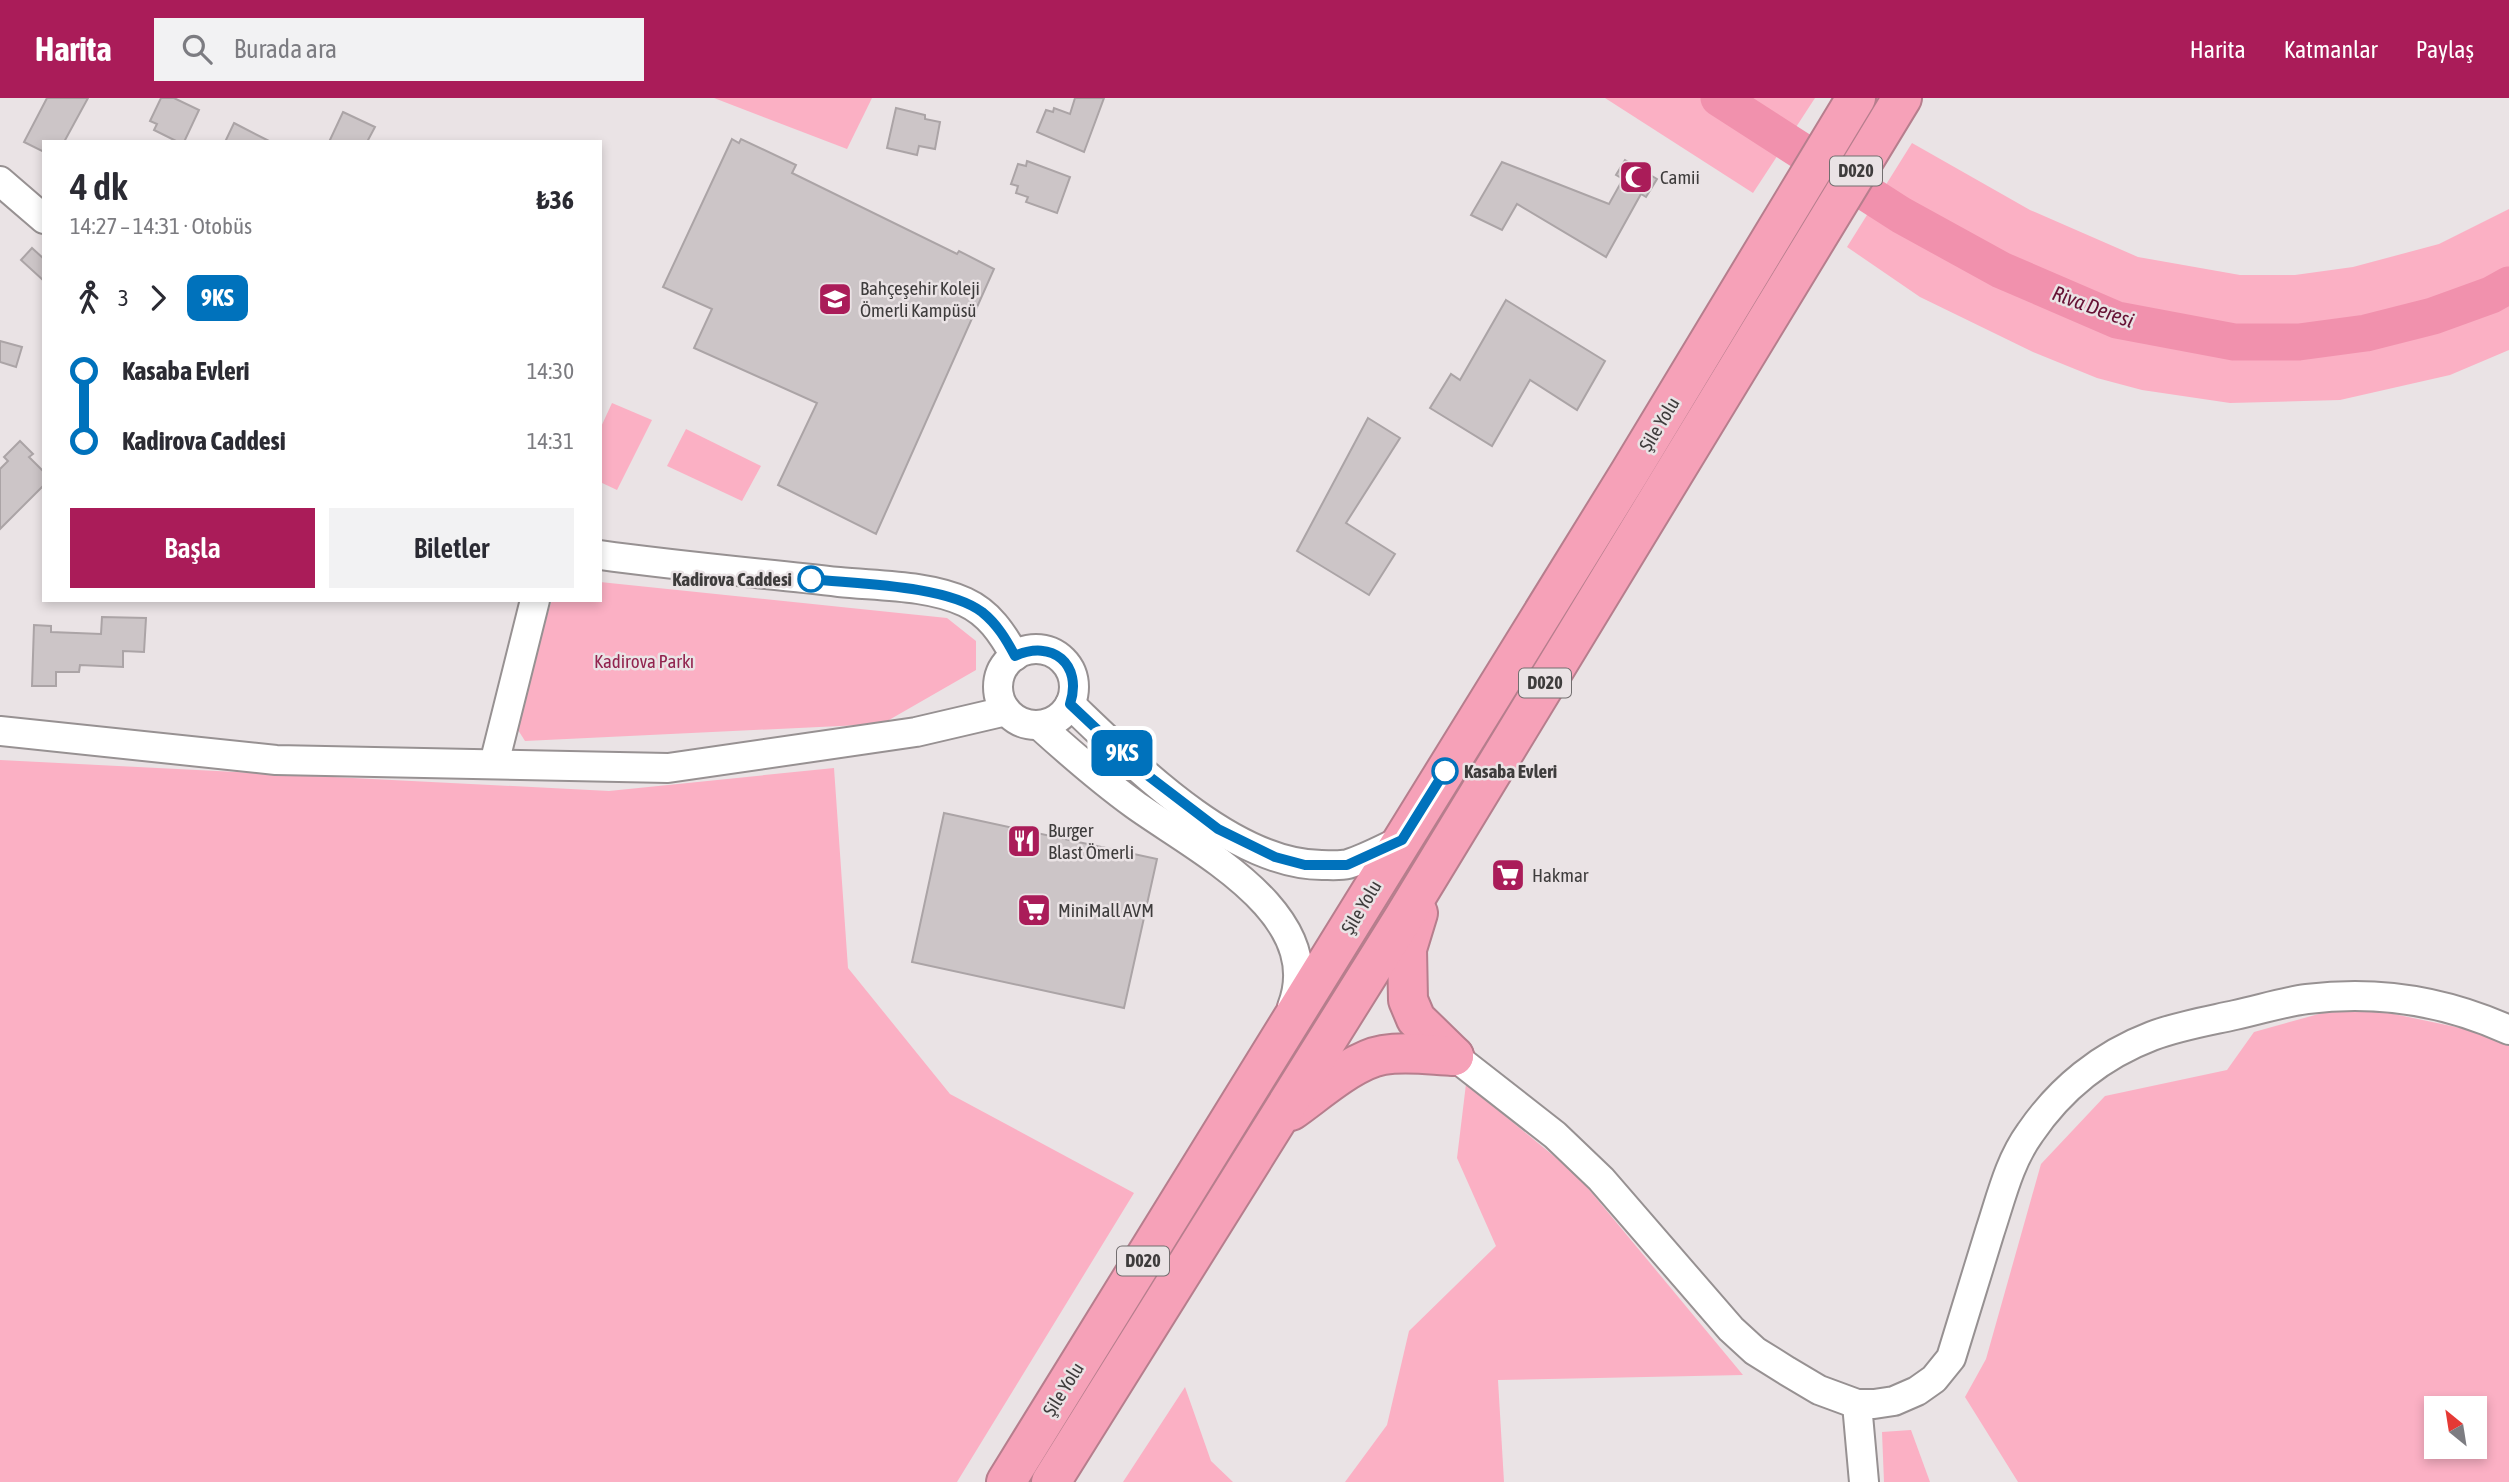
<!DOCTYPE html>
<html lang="tr">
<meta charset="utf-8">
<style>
body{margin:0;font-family:"Asap Condensed",sans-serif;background:#f2f2f3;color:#2b2b33;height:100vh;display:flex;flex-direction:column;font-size:26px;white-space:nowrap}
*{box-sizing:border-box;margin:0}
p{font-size:23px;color:#7c7c81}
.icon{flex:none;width:38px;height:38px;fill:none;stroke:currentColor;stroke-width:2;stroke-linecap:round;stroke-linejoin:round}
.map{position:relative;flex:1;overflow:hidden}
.drawer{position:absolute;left:42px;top:42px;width:560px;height:462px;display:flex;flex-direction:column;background:#fff;border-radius:0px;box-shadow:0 4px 10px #0003}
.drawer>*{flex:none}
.badge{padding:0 14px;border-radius:10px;font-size:24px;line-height:46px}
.needle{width:46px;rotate:330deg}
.controls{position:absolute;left:2424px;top:1298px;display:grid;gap:14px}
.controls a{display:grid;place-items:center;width:63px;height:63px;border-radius:0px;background:#fff;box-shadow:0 4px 10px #0003;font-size:35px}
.map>.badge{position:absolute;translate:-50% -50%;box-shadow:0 0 0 4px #fff}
.legs{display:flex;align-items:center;gap:10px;height:77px;padding:0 28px;font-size:23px}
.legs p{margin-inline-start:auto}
.overview{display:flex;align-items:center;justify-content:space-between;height:119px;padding:0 28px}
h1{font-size:38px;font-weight:600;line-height:52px}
.action{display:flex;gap:14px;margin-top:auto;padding:14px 28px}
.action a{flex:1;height:80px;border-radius:0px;background:#aa1c59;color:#fff;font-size:28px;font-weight:600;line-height:80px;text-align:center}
.action a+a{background:#f2f2f3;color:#2b2b33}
ul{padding:0 28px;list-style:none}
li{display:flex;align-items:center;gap:24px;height:70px;font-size:26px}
li i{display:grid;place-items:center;width:10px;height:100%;margin:0 9px;background:currentColor}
li i::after{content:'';width:18px;height:18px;margin:-9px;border:5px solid;border-radius:50%;background:#fff}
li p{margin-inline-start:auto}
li:first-child i{background:linear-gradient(#0000 50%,currentColor 0)}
li:last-child i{background:linear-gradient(currentColor 50%,#0000 0)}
header{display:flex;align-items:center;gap:42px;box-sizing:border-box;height:98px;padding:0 35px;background:#aa1c59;color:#fff}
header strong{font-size:33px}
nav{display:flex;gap:38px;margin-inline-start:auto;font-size:24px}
.search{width:490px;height:63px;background:#f2f2f3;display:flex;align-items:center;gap:18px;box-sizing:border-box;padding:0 24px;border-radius:0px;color:#7c7c81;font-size:26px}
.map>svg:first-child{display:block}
.green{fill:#fbb0c4;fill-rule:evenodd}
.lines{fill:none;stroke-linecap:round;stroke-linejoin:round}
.river{stroke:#f191ad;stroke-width:37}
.building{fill:#ccc5c7;stroke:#aba4a6;stroke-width:2}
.minor-casing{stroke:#979192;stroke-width:32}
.highway-casing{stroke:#b67e8d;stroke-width:42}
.minor{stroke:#fff;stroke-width:28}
.highway{stroke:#f6a1b8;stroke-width:38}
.line-1-casing{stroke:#fff;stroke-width:16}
.line-1{stroke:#0072bc;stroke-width:10}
.stop-1-dot{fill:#fff;stroke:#0072bc;stroke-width:3.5}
.labels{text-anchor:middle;stroke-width:5;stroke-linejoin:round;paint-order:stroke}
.shield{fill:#eae3e5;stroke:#726e6f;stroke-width:2}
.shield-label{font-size:18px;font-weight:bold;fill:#3e3c3c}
.poi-label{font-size:19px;fill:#3e3c3c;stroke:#eae3e5;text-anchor:start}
.street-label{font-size:19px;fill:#3e3c3c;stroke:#eae3e5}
.stop-label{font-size:19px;font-weight:bold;fill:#3e3c3c;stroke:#eae3e5;text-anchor:end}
.park-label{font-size:19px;fill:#92244f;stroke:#eae3e5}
.water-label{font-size:21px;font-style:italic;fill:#661134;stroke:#eae3e5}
</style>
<header>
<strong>Harita</strong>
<div class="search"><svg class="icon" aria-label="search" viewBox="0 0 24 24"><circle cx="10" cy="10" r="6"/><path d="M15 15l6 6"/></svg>Burada ara</div>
<nav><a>Harita</a><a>Katmanlar</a><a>Paylaş</a></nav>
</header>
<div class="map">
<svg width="2509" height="1384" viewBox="0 0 2509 1384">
<rect width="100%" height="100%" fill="#eae3e5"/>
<!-- green -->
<g class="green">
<polygon points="714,0 872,0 847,51"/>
<polygon points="1605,0 1815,0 1753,95"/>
<polygon points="1912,45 2030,112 2138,159 2240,177 2295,177 2353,169 2439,146 2509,111 2509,252 2450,277 2340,302 2230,305 2142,292 2097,280 2033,254 1920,199 1847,149"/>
<polygon points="612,305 652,322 617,392 600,384 600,331"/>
<polygon points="686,331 761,368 742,403 667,368"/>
<polygon points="600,484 947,520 976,543 976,572 882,626 525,643 513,624 552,502 600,502"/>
<polygon points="0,662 609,693 834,670 848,870 950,996 1134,1095 957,1384 0,1384"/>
<path d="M2351 907 2475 933 2509 947V1384H2018L1965 1299 1986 1261 2041 1066 2105 998 2227 972 2254 934ZM2436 1311H2474V1349H2436Z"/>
<polygon points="1466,986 1577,1077 1743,1277 1498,1282 1504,1384 1345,1384 1387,1327 1409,1233 1496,1148 1457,1060"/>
<polygon points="1185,1289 1211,1363 1233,1384 1123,1384"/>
<polygon points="1911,1332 1930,1384 1884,1384 1882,1334"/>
</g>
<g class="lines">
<!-- river -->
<polyline class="river" points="1719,0 1901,117 2001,172 2117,222 2234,244 2299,244 2366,235 2433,218 2491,197 2509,187"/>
</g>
<!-- building -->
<g class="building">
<polygon points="47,0 88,0 64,44 44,44 44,54 24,44"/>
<polygon points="161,0 174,0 199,12 184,44 178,44 154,32 157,26 150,23"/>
<polygon points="1075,0 1104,0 1084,54 1037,34 1046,12 1053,14 1054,10 1070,16"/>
<polygon points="896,10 925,17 925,21 940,24 935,51 919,48 917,57 887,50"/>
<polygon points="343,14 375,29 367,44 329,44"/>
<polygon points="234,25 271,44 225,44"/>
<polygon points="732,41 739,45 741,41 796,67 792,75 957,156 959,153 994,171 876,436 778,387 817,305 694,250 712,211 663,189"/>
<polygon points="1625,62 1657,81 1646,99 1641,96 1606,159 1517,106 1502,132 1471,117 1502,64 1609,106 1623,81 1616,77"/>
<polygon points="1027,63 1070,79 1057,115 1026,104 1028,99 1016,95 1018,88 1011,86 1018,66 1026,68"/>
<polygon points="32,150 44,161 44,183 21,162"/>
<polygon points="1506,202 1605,263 1577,312 1530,282 1492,348 1430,310 1451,276 1460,282"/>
<polygon points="0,243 22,249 16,269 0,264"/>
<polygon points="1368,320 1400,340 1346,425 1395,456 1369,497 1297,453"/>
<polygon points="20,343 33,356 29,359 44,374 44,387 0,431 0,371 8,363 4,359"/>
<polygon points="102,519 146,520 144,554 123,553 123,569 80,567 79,574 56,574 56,588 32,588 34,527 51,528 51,534 101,536"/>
<polygon points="944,715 1157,761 1124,910 912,864"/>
</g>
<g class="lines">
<!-- minor casing -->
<g class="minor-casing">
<g id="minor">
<polyline points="0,83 44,121"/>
<path d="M600 457C679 468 759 475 839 484 879 488 928 487 965 504 989 515 1002 535 1015 558"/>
<circle cx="1036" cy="589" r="38"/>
<path d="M1070 606C1132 665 1232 767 1322 767 1330 767 1340 768 1348 766 1367 760 1385 750 1402 742"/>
<path d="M1039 627C1070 655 1101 682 1134 706 1196 751 1328 815 1292 909"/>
<polyline points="0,633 276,662 668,670 916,634 1006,613"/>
<polyline points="494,666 535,502"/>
<path d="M1454 958 1555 1037 1601 1081 1731 1231 1755 1253 1787 1273 1819 1292 1857 1306H1874L1894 1303 1917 1293 1934 1281 1951 1260C1964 1218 1977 1175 1990 1133 2001 1100 2009 1064 2030 1035 2060 991 2102 957 2152 938 2178 928 2208 923 2235 917 2259 912 2283 904 2307 901 2377 892 2445 903 2509 932"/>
<polyline points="1857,1306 1864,1384"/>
</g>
</g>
<!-- highway casing -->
<g class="highway-casing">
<g id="highway">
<polyline points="1418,815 1407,851 1408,902 1416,921 1454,958"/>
<path d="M1291 1013C1317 995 1353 962 1383 957 1406 953 1431 957 1454 958"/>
<polyline points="1006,1384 1630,374 1856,0"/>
<polyline points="1051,1384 1404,819 1902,0"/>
</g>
</g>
<!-- minor -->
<use href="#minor" class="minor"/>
<!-- highway -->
<use href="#highway" class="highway"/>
</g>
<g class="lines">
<!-- line-1 casing -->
<g class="line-1-casing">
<path id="line-1" d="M811 481C857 486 946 487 982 514 997 526 1006 541 1015 558 1052 541 1083 566 1070 606L1138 670 1218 731 1275 759 1305 767H1347L1402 742 1445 673"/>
</g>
<!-- line-1 -->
<use href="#line-1" class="line-1"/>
</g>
<!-- icons -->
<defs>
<g id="mosque-square" transform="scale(1.75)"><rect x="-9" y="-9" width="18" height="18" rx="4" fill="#aa1c59" stroke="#eae3e5"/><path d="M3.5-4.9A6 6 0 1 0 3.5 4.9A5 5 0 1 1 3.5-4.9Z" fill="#fff"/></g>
<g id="school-square" transform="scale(1.75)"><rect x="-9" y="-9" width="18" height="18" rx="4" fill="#aa1c59" stroke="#eae3e5"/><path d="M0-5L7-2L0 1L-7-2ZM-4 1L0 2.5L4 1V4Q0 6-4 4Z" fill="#fff"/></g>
<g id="restaurant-square" transform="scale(1.75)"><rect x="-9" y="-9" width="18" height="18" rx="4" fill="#aa1c59" stroke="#eae3e5"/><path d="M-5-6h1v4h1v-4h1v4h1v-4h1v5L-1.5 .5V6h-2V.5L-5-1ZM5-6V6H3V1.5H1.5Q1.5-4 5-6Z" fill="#fff"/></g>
<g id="supermarket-square" transform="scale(1.75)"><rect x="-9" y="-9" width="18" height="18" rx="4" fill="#aa1c59" stroke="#eae3e5"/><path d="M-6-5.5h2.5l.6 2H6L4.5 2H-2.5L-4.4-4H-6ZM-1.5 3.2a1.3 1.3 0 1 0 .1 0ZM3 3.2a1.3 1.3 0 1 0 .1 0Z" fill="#fff"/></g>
</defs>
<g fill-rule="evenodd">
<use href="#mosque-square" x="1636" y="79"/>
<use href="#school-square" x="835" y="201"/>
<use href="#restaurant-square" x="1024" y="743"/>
<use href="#supermarket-square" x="1508" y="777"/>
<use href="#supermarket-square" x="1034" y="812"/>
</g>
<!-- markers -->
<g class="stop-1-dot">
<circle cx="811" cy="481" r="12"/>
<circle cx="1445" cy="673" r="12"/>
</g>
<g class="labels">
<!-- shield labels -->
<g class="shield">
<rect x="1830" y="58.5" width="52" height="29" rx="5"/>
<rect x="1519" y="570.5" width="52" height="29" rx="5"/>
<rect x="1117" y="1148.5" width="52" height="29" rx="5"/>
</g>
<g class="shield-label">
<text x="1856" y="79">D020</text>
<text x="1545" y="591">D020</text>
<text x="1143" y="1169">D020</text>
</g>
<!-- poi labels -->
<g class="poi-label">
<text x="1660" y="86">Camii</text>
<text x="860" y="197">Bahçeşehir Koleji<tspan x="860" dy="22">Ömerli Kampüsü</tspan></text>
<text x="1048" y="739">Burger<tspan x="1048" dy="22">Blast Ömerli</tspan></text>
<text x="1532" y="784">Hakmar</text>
<text x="1058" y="819">MiniMall AVM</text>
</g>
<!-- street labels -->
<g class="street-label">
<text transform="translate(1659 326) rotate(-59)" y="7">Şile Yolu</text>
<text transform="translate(1361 809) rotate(-59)" y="7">Şile Yolu</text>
<text transform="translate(1063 1291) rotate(-58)" y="7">Şile Yolu</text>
</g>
<!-- stop labels -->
<g class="stop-label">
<text x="792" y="488">Kadirova Caddesi</text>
<text x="1464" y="680" text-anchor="start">Kasaba Evleri</text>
</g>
<!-- park labels -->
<g class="park-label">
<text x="644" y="570">Kadirova Parkı</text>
</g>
<!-- water labels -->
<g class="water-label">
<text transform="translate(2093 209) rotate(20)" y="7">Riva Deresi</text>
</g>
</g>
</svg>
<div class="controls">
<a><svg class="needle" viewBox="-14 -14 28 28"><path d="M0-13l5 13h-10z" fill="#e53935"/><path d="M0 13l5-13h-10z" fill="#7c7c81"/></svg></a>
</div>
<b class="badge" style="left:1122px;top:655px;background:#0072bc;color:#fff">9KS</b>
<section class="drawer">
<div class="overview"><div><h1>4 dk</h1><p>14:27 – 14:31 · Otobüs</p></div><b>₺36</b></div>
<div class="legs"><svg class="icon" aria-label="walk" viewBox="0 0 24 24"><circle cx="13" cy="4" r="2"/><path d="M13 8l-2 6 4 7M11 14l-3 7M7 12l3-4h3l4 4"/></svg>3<svg class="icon" aria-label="forward" viewBox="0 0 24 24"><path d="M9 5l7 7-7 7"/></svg><b class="badge" style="background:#0072bc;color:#fff">9KS</b></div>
<ul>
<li><i style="color:#0072bc"></i><b>Kasaba Evleri</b><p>14:30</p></li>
<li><i style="color:#0072bc"></i><b>Kadirova Caddesi</b><p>14:31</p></li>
</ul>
<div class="action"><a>Başla</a><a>Biletler</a></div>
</section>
</div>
